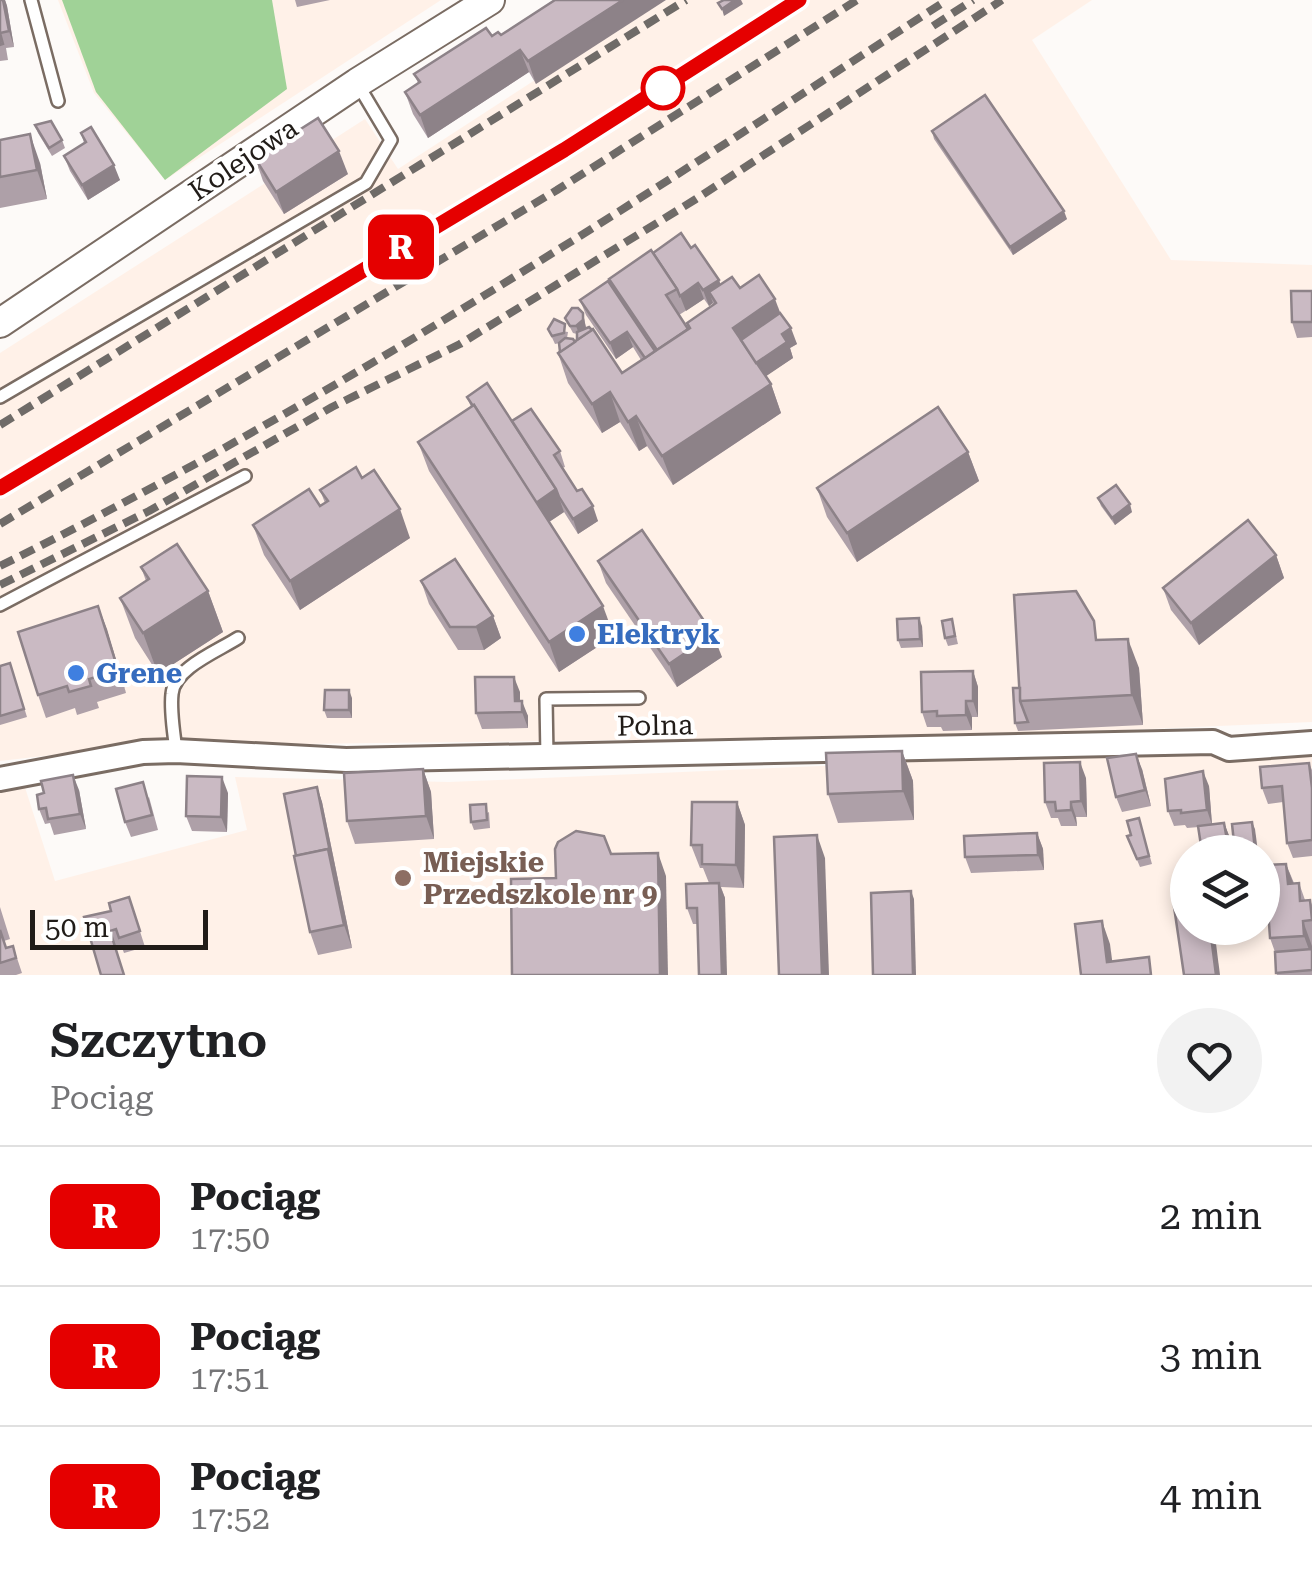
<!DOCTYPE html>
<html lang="pl">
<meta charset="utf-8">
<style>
body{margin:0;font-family:"Roboto Serif",serif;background:#f2f2f2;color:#202124;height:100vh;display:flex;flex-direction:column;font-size:38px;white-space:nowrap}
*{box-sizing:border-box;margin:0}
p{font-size:32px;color:#757577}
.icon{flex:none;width:55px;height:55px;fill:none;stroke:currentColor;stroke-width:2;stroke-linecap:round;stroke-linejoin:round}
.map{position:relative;height:975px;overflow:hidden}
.drawer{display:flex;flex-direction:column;background:#fff;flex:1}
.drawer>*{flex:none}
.badge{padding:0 20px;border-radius:15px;font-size:35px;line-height:65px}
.controls{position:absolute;left:1170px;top:835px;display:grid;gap:20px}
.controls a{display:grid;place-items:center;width:110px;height:110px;border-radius:50%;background:#fff;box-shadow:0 5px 15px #0003;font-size:50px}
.scale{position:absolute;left:30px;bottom:25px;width:178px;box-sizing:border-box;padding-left:10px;border:5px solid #211c18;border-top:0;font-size:28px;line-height:35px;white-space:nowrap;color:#211c18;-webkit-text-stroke:8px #fff;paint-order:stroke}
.map>.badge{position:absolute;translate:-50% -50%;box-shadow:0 0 0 5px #fff}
.round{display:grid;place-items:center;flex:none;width:105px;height:105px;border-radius:52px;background:#f2f2f2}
.head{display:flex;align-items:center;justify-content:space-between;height:170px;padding:0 50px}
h1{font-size:48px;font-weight:600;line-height:75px}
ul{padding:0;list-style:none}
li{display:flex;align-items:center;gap:30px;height:140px;padding:0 50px;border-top:2px solid #e0e0e0}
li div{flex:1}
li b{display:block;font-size:38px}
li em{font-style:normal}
li .badge{min-width:110px;font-weight:700;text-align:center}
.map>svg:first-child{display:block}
.built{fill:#fff1e8;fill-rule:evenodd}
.forest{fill:#a0d297}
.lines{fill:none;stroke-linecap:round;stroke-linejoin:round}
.service-casing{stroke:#7a6c63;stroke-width:16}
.minor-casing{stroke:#7a6c63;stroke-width:28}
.tertiary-casing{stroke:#7a6c63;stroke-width:32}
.service{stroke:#fff;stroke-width:11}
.minor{stroke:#fff;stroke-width:22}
.tertiary{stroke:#fff;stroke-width:28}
.rail{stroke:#6f6b68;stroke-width:8;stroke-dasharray:15 8;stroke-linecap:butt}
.wall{fill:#aea0a8;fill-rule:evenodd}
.shaded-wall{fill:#8d8288}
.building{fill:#cabac3;stroke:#8d8288;stroke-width:2.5}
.line-casing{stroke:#fff;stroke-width:22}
.line{stroke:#e50000;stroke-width:15}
.stop-dot{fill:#fff;stroke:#e50000;stroke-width:5}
.shop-dot{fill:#3f7fe0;stroke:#fff;stroke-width:4}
.education-dot{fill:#8d6e63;stroke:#fff;stroke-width:4}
.labels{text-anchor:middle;stroke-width:8;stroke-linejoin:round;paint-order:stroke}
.street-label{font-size:28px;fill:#211c18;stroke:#fff}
.shop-label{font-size:28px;font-weight:bold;fill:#366cbe;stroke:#fff;text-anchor:start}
.education-label{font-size:28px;font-weight:bold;fill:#785e54;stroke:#fff;text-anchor:start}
</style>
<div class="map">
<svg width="1312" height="975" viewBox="0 0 1312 975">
<rect width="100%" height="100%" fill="#fdfaf8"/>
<!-- built -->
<g class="built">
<polygon points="58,0 441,0 165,180 94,93"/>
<polygon points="658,0 1092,0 1032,40 1171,260 1312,265 1312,722 978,736 131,746 0,761 0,353 365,119 398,169"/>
<path d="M1312 745V975H0V779L21 775 55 881 247 830 235 777 449 782ZM1188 852H1262V928H1188Z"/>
</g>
<!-- forest -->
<polygon class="forest" points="62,0 272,0 287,89 165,180 96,92"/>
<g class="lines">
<!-- service casing -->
<g class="service-casing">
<g id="service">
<polyline points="31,0 58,101"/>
<polyline points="0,397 366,183 391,140 357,83"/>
<polyline points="0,605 245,476"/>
<path d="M176 751C174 733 170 712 172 694 174 668 218 651 238 638"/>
<polyline points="547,757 546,699 639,698"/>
</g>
</g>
<!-- minor casing -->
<g class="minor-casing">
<polyline id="minor" points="0,779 143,752 176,751 346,760 1213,742 1229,749 1312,743"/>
</g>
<!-- tertiary casing -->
<g class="tertiary-casing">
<polyline id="tertiary" points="0,323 357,83 490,0"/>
</g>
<!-- service -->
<use href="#service" class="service"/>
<!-- minor -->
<use href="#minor" class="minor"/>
<!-- tertiary -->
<use href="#tertiary" class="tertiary"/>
<!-- rail -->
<g class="rail">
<polyline points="933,26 973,0"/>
<polyline points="0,425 686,0"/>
<polyline points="0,488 587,136 799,0"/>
<polyline points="0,524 557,190 857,0"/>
<path d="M0 566C330 403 639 200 947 0"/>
<polyline points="0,585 149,511 332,407 460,344 696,199 1002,0"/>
</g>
</g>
<!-- wall -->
<g class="wall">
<polygon points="0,0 5,0 7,6 14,47 6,48 8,60 0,61"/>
<polygon points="295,0 330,0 297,7"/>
<polygon points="555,0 536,84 529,72 428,138 413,114 405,92 418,83 414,74 492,36 501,35"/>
<polygon points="35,125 62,140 65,148 52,156 38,133"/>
<polygon points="932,131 1067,219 1013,255 934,139"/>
<polygon points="81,133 120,180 88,200 70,171 64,156 84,143"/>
<polygon points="0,140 40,163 47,199 0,208"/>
<polygon points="255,158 348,174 284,214 263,181"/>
<path d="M691 248 719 280 720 284 740 288 780 313 797 344 790 348 793 358 765 376 771 384 781 413 673 485 647 446 639 451 620 422 602 433 568 383 558 353 560 352V343L555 344 548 329 568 332 567 338 575 342 577 340V334L573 333 565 318 583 313 586 328 622 373 641 360 633 347 616 359 586 315 580 300 612 286 609 279 653 253ZM704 299 709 306 713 303V305L687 323 688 329 679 315Z"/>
<polygon points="1312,291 1312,337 1297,338 1292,322"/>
<polygon points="467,397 512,421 560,451 565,467 562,468 598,521 578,534 564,512 549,522 614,636 559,672 429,471 418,442 471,407"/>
<polygon points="968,452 979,481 857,562 827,517 817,488"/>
<polygon points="362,478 410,538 300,610 264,555 253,525 320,506 325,503 320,490"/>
<polygon points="1098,498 1132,512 1115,525 1101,506"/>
<polygon points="1276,555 1284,578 1199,645 1171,610 1163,588"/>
<polygon points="598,561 722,657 677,687 606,583"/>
<polygon points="141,567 208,591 223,632 158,674 135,638 120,598 146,581"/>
<polygon points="421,581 493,616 501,638 484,650 458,650 429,604"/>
<polygon points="98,606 126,693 97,702 99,708 77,715 75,708 46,718 38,695"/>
<polygon points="952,619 958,644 948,646 945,638"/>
<polygon points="922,626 923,647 901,648 898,640"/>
<polygon points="1101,640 1139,668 1143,725 1018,731 1015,723 1020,688"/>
<polygon points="10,663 27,717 0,725 0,666"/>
<polygon points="973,671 978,687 978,717 972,717 972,730 943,731 941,727 927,727 922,712"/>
<polygon points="520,692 520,701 528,716 528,728 482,729 476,713"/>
<polygon points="352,698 352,718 327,718 324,710"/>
<polygon points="902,751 913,781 914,820 838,823 828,794"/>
<polygon points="1309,763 1312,770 1312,856 1293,858 1287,843 1283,802 1268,804 1262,788"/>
<polygon points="423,769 431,792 434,839 355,844 347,821"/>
<polygon points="1142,769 1151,806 1122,812 1116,797"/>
<polygon points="1086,778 1087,817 1076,817 1077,826 1061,826 1058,818 1051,818 1045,802"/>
<polygon points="1209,786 1212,824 1224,823 1230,838 1232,852 1202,852 1199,827 1187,828 1185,825 1174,826 1168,811"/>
<polygon points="317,787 322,802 352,948 318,955 310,932 296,856"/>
<polygon points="79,790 86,829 54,835 50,823 45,824 39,809"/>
<polygon points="228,793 227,832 192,831 186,816"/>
<polygon points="149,797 158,830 131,837 125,822"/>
<polygon points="737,802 745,825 744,888 721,887 725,898 697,924 693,924 687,908 709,883 703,868 700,868 691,845"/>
<polygon points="489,812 490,828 474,830 471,822"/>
<polygon points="1139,818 1152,864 1140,867 1127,836 1131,835"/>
<polygon points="1037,833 1043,849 1044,870 971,873 965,857"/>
<polygon points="1286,864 1294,883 1299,883 1305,900 1310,900 1312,905 1312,975 1277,975 1276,973 1275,952 1270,938"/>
<polygon points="129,897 145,947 124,953 121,945 115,946 101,975 111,911"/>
<polygon points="0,907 10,939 4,941 6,948 13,946 22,973 16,975 0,975"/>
</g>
<!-- shaded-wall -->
<g class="shaded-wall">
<polygon points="3,0 5,0 7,6 14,47 9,31"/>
<polygon points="623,0 666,0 536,84 528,61"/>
<polygon points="735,0 741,0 743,4 724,16 722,9"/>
<polygon points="520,50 529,72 428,138 420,115"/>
<polygon points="30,134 40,163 47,199 37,170"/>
<polygon points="339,151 348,174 284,214 276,192"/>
<polygon points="114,165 120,180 88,200 82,185"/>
<polygon points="1064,211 1067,219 1013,255 1010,247"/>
<polygon points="719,280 724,295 709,292 713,303 709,306 703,290"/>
<polygon points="698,283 704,299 686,311 680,296"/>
<polygon points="775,299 786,328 747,355 733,328"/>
<polygon points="583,313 586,328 579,334 576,326"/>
<polygon points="791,328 797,344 790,348 793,358 759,381 754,365 782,334"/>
<polygon points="627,332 633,347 616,359 610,343"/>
<polygon points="771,384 781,413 673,485 662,456"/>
<polygon points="610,392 620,422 602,433 592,404"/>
<polygon points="636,416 647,446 639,451 628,422"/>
<polygon points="968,452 979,481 857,562 847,533"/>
<polygon points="556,489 564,512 543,526 535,503"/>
<polygon points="1130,504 1132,512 1115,525 1112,518"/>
<polygon points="593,506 598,521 578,534 573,519"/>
<polygon points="400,509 410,538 300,610 290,581"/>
<polygon points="1276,555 1284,578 1199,645 1191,623"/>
<polygon points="208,591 223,632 158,674 143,633"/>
<polygon points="98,606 107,629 126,693 118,670"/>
<polygon points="603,606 614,636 559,672 549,642"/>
<polygon points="493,616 501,638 484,650 476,627"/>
<polygon points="919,618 922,626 923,647 920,639"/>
<polygon points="713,634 722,657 677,687 669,664"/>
<polygon points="1128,639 1139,668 1143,725 1132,695"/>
<polygon points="973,671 978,687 978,717 973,701"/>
<polygon points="514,677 520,692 520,712 515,701"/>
<polygon points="349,690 352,698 352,718 349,710"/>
<polygon points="522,701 528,716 528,728 522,712"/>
<polygon points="966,701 972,717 972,730 966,715"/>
<polygon points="902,751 913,781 914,820 903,791"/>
<polygon points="1136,754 1142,769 1151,806 1145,790"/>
<polygon points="1080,762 1086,778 1087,817 1081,801"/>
<polygon points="423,769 431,792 434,839 426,816"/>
<polygon points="1203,771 1209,786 1212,825 1207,810"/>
<polygon points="73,775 79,790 86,829 80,814"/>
<polygon points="222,777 228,793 227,832 221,817"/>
<polygon points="317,787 322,802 352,948 344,925"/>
<polygon points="737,802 745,825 744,888 736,865"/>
<polygon points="1071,802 1076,817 1077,826 1071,810"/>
<polygon points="1252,822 1255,829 1258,852 1255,850"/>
<polygon points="1224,823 1230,838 1232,852 1227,840"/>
<polygon points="1037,833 1043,849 1044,870 1038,855"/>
<polygon points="817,835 825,858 829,975 822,975"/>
<polygon points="658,853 666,876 668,975 660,975"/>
<polygon points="1286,864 1297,893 1288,884"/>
<polygon points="719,883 725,898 727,975 722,975"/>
<polygon points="911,891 914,899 916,975 913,975"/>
<polygon points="1102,921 1110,944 1114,975 1107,962"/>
<polygon points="1303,921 1312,946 1312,958 1304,936"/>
<polygon points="1210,928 1214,928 1220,975 1216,975"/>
</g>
<!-- building -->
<g class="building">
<polygon points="0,0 3,0 9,31 0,33 3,44 0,45"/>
<polygon points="555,0 623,0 528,61 520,50 420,115 405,92 420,82 414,74 486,28 492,36 498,32 501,35"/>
<polygon points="724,0 735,0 722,9 718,3"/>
<polygon points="985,95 1064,211 1010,247 932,131"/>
<polygon points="318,118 339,151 276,192 255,158"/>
<polygon points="51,121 62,140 49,148 35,125"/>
<polygon points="91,127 114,165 82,185 64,156 86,142 81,133"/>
<polygon points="30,134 37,170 0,177 0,140"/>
<polygon points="681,233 691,248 695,245 719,280 703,290 698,283 680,296 677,289 653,253"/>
<polygon points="651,250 677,289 666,295 688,329 657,350 609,279"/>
<polygon points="759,275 775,299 733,328 771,384 662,456 636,416 628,422 610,392 592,404 558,353 593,329 622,373 690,328 687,323 716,303 709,292 732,277 740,288"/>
<polygon points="608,281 655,351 645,358 627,332 610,343 580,300"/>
<polygon points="1291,291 1312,291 1312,322 1292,322"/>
<polygon points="572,308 578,308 583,313 583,320 576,326 570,326 565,318"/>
<polygon points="780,313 791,328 782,334 787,342 756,363 741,340"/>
<polygon points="554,319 565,324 564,333 552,336 548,329"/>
<polygon points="589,327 592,330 577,340 577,332"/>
<polygon points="565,338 573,339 575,342 560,352 559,343"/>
<polygon points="487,383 556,489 536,503 474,405 473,406 467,397"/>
<polygon points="474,405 603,606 549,642 418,442"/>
<polygon points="938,407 968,452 847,533 817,488"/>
<polygon points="531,409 560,451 554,455 577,491 582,489 593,506 573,519 559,497 556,489 512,421"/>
<polygon points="356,467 362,478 374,470 400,509 290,581 253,525 309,489 320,506 328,501 320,490"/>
<polygon points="1116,485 1130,504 1112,518 1098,498"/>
<polygon points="1248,520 1276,555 1191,623 1163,588"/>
<polygon points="642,530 713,634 669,664 598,561"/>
<polygon points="177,544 208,591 143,633 120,598 149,579 141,567"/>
<polygon points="455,559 493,616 476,627 450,627 421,581"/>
<polygon points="1076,591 1094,621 1096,640 1128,639 1132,695 1020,701 1014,595"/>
<polygon points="98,606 118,670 89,679 91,686 69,692 67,686 38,695 18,632"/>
<polygon points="919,618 920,639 898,640 897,619"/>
<polygon points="952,619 955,636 945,638 942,621"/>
<polygon points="10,663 24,709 0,716 0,666"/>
<polygon points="973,671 973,701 966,701 966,715 937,716 937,711 922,712 921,672"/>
<polygon points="475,677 514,677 515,701 522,701 522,712 476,713"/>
<polygon points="1013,688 1020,688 1020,701 1028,722 1015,723"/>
<polygon points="325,690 349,690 349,710 324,710"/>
<polygon points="902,751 903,791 828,794 826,753"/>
<polygon points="1136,754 1145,790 1116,797 1107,758"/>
<polygon points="1080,762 1081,801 1071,802 1071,810 1056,811 1055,802 1045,802 1044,763"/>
<polygon points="1309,763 1312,788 1312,840 1287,843 1282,786 1262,788 1260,767"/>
<polygon points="423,769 426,816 347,821 344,773"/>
<polygon points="1203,771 1207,810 1181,813 1181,810 1168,811 1165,779"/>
<polygon points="73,775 80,814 48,819 46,808 39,809 37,795 44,793 41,781"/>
<polygon points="187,776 222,777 221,817 186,816"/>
<polygon points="143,782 152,815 125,822 116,789"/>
<polygon points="317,787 331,857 328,849 296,856 284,794"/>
<polygon points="692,802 737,802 736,865 702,864 702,845 691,845"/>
<polygon points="486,804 487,820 471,822 470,805"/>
<polygon points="1139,818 1149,856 1137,859 1127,836 1131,835 1127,821"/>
<polygon points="1252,822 1255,850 1235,852 1232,824"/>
<polygon points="1224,823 1227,840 1222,841 1223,852 1202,852 1198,826"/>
<polygon points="576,831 604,836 611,854 658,853 660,975 512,975 511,879 556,878 555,849 558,842"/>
<polygon points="1037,833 1038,855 965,857 964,836"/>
<polygon points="817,835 822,975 779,975 774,837"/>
<polygon points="328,849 344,925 310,932 294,856"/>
<polygon points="1286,864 1288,884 1299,883 1300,901 1310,900 1312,920 1303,921 1304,936 1270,938 1265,865"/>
<polygon points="719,883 722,975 699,975 697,908 687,908 686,884"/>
<polygon points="911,891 913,975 873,975 871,893"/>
<polygon points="1188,891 1188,928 1210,928 1216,975 1184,975 1172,893"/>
<polygon points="129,897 140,931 119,938 116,929 110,931 124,975 101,975 84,917 111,911 109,903"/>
<polygon points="1102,921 1107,962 1149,957 1151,975 1081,975 1075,924"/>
<polygon points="0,930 6,948 13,946 16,958 0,963"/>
<polygon points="1312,949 1312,970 1276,973 1275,952"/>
</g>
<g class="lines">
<!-- line casing -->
<g class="line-casing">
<polyline id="line" points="0,488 564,150 799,0"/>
</g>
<!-- line -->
<use href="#line" class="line"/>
</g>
<!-- markers -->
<circle class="stop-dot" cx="663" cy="88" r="20"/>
<g class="shop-dot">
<circle cx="577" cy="634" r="10"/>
<circle cx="76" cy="673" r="10"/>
</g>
<circle class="education-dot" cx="403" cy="878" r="10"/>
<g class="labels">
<!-- street labels -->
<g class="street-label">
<text transform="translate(243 159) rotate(-34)" y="10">Kolejowa</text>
<text transform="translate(655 725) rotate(-1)" y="10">Polna</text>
</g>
<!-- shop labels -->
<g class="shop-label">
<text x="597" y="644">Elektryk</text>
<text x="96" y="683">Grene</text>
</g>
<!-- education labels -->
<g class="education-label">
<text x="423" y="872">Miejskie<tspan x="423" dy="32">Przedszkole nr 9</tspan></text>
</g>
</g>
</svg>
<div class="controls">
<a><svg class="icon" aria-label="layers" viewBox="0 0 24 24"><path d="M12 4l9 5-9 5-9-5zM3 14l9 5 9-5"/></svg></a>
</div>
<div class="scale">50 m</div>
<b class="badge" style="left:401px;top:247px;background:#e50000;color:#fff">R</b>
</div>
<section class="drawer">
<div class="head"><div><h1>Szczytno</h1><p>Pociąg</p></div><a class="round"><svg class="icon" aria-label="heart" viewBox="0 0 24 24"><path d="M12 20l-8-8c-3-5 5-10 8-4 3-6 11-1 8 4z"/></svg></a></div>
<ul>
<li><span class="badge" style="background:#e50000;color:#fff">R</span><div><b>Pociąg</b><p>17:50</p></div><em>2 min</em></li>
<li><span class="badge" style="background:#e50000;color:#fff">R</span><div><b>Pociąg</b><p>17:51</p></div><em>3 min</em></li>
<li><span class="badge" style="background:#e50000;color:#fff">R</span><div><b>Pociąg</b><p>17:52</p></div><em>4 min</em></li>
</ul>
</section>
